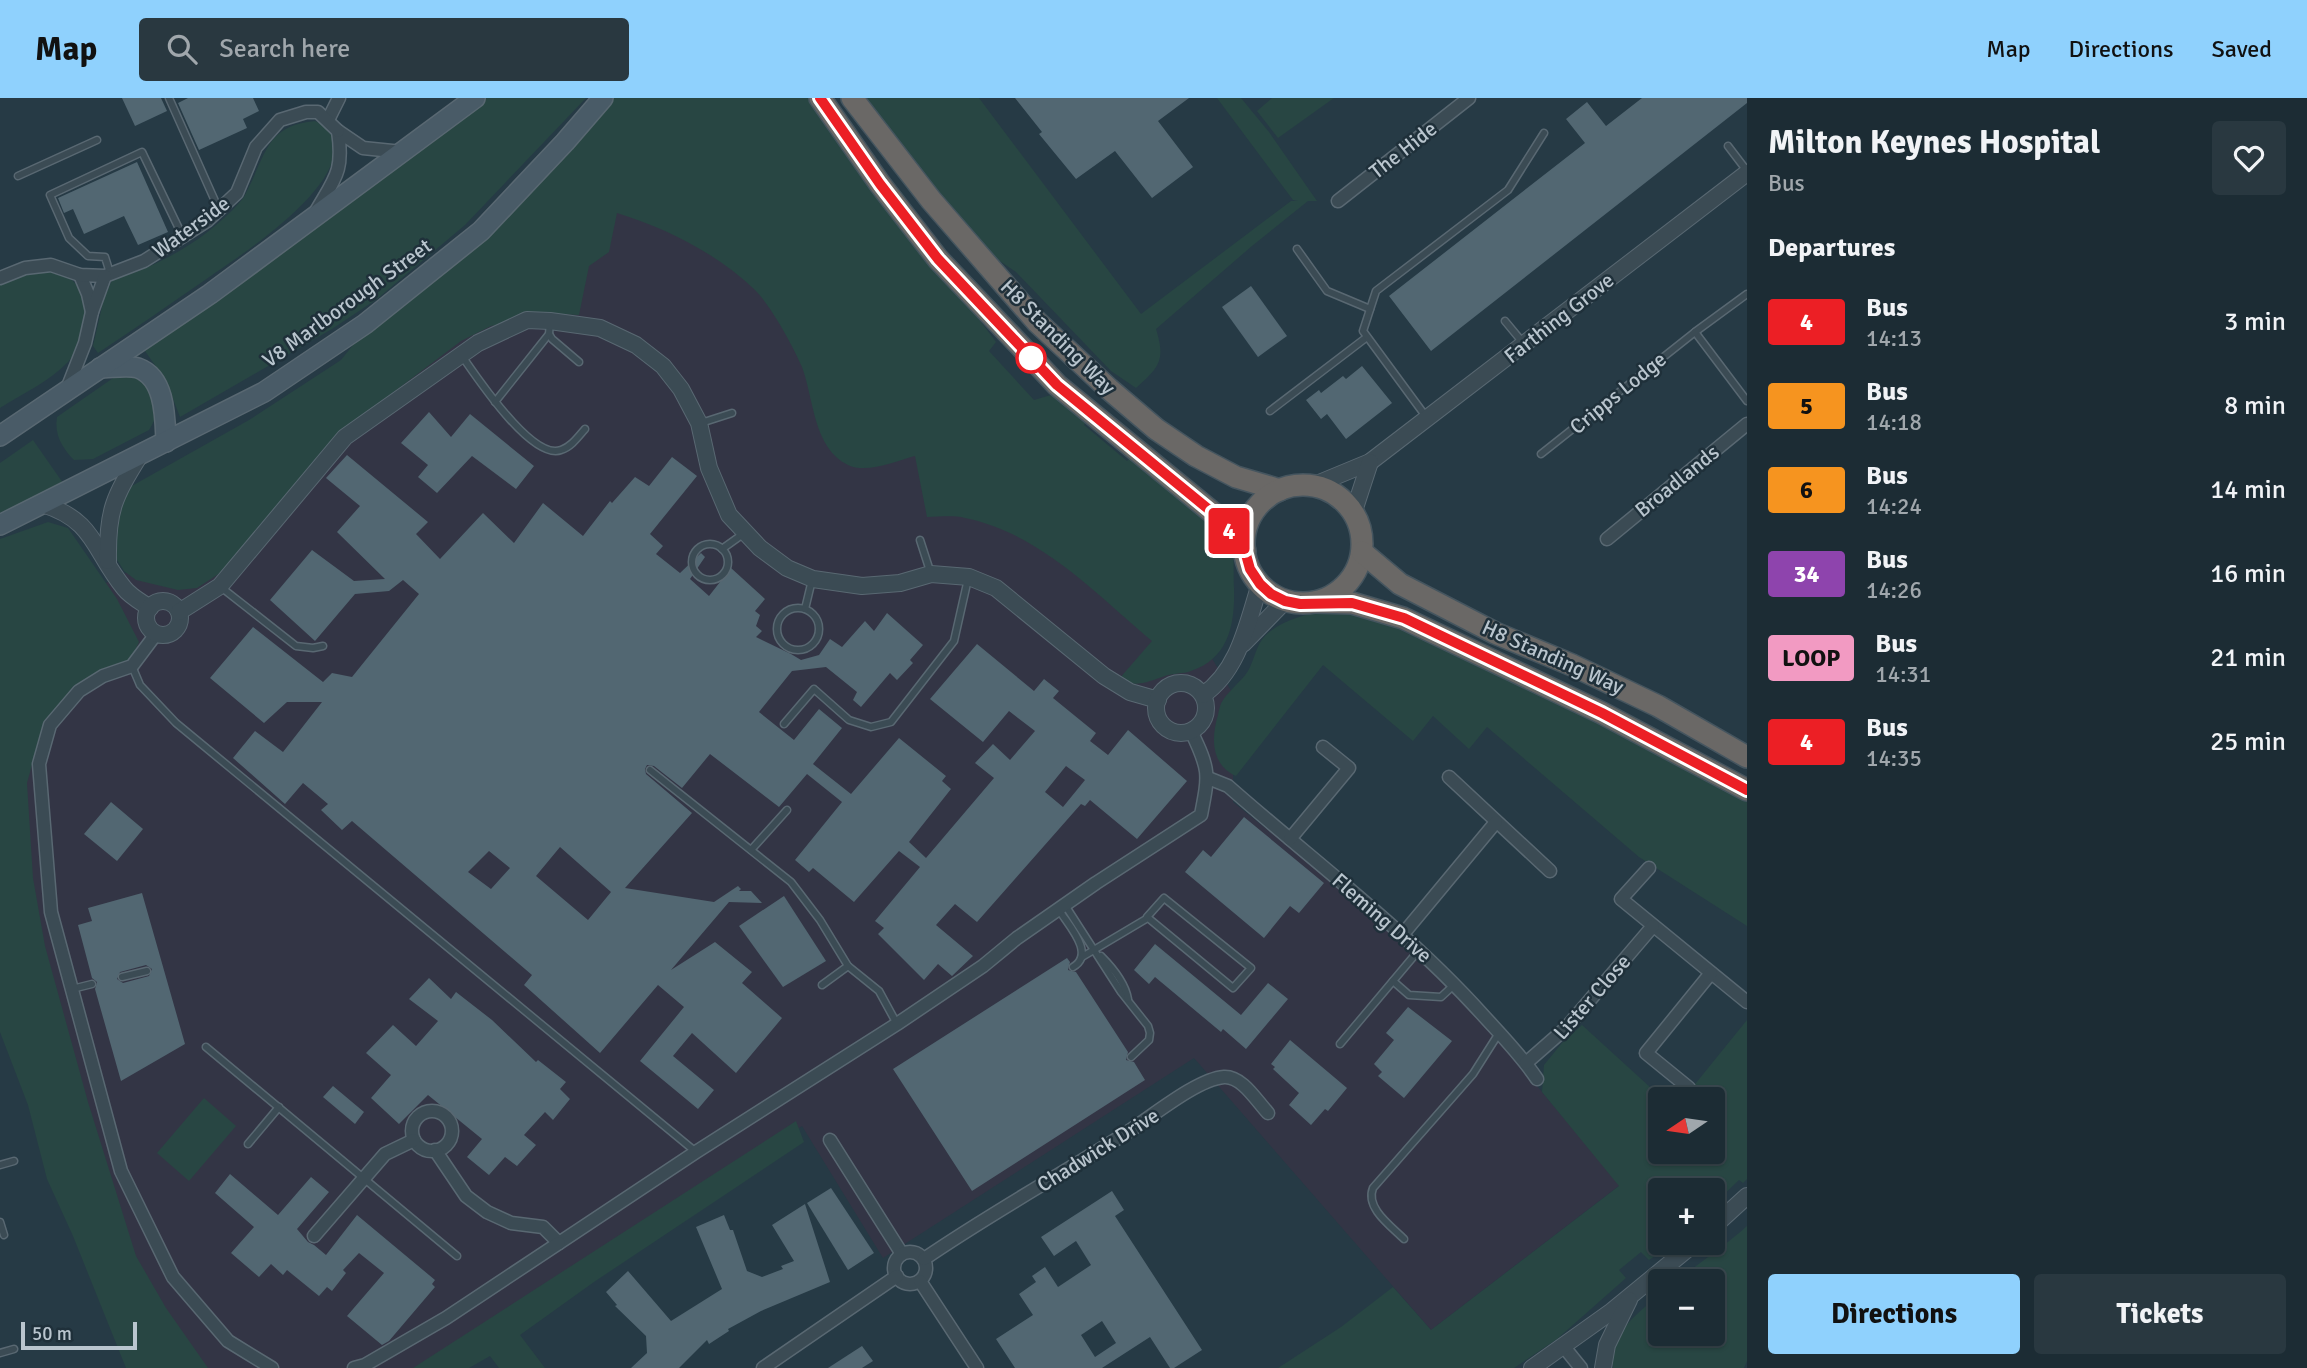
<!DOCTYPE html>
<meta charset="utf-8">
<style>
body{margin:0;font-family:Signika,sans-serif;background:#293840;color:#f1f3f6;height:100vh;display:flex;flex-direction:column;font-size:26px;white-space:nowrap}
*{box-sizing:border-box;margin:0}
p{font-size:23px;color:#a0a7ac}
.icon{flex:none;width:38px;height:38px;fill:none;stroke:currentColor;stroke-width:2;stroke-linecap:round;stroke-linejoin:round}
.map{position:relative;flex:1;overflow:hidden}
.sheet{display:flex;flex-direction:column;background:#1c2c34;width:560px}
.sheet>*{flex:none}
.badge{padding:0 14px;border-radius:5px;font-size:24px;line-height:46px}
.needle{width:46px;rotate:257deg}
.tools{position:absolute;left:1648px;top:989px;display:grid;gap:14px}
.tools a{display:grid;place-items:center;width:77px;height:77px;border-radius:7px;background:#1c2c34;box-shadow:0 2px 5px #0004,0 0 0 2px #3a484f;font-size:35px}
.scale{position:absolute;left:21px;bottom:18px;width:116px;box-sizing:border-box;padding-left:7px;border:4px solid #b9c5ce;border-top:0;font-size:19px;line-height:24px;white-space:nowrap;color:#b9c5ce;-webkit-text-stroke:5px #1f303a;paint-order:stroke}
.map>.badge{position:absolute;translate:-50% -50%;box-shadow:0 0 0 4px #fff}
h2{padding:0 21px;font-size:26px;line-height:63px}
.round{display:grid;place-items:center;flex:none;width:74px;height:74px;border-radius:7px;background:#293840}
.head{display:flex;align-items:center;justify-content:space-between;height:119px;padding:0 21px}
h1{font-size:33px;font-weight:700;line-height:52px}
.action{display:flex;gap:14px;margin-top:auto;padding:14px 21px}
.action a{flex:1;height:80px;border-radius:7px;background:#8fd1fd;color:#111;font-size:28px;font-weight:700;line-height:80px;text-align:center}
.action a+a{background:#293840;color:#f1f3f6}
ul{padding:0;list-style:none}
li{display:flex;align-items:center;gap:21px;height:84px;padding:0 21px}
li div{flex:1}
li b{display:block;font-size:26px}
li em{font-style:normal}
li .badge{min-width:77px;font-weight:700;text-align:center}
header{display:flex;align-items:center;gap:42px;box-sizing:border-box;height:98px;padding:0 35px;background:#8fd1fd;color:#111}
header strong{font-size:33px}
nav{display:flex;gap:38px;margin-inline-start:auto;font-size:24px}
.search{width:490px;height:63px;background:#293840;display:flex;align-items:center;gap:18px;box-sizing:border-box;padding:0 24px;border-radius:7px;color:#a0a7ac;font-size:26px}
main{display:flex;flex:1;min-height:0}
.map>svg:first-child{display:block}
.medical{fill:#333545}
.green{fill:#284643}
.building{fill:#526772;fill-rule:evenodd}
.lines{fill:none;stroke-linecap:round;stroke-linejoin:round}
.service-casing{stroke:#596872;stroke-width:9}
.minor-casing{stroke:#596872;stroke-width:15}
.tertiary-casing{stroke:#596872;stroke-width:18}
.secondary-casing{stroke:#596872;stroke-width:22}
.trunk-casing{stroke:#45555f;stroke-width:24}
.service{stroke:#3b4b54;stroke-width:6}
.minor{stroke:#3b4b54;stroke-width:12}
.tertiary{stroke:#3b4b54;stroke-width:16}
.secondary{stroke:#495b67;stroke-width:19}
.trunk{stroke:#6a6866;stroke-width:21}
.line-casing{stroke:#fff;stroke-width:16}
.line{stroke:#ec1f25;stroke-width:10}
.stop-dot{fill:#fff;stroke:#ec1f25;stroke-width:3.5}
.labels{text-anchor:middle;stroke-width:5;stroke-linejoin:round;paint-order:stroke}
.street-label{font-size:21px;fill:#b9c5ce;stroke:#1f303a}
</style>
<header>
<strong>Map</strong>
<div class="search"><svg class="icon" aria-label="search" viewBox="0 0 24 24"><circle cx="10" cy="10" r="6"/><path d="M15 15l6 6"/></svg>Search here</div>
<nav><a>Map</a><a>Directions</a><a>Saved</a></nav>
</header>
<main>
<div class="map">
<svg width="1747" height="1270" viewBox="0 0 1747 1270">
<rect width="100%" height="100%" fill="#263a45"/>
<!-- medical -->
<polygon class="medical" points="634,57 1200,540 1240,608 1233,646 1233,704 1402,840 1465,902 1620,1087 1431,1232 1194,960 883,1160 802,1028 423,1270 188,1270 129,1181 14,797 0,587 94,491 150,463 343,297"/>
<!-- green -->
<g class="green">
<polygon points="486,0 586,0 465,127 377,201 332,231 180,319 166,283 145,253 265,162"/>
<path d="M614 0H813L996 244 989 253 1034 302 1051 297 1088 321 1084 327 1127 363 1133 357C1160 378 1219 417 1231 448 1235 459 1233 478 1234 490 1235 526 1229 560 1191 573 1183 576 1173 575 1165 578 1150 583 1134 591 1119 581L1152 543C1096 496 1040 435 965 420 953 417 939 419 927 419L915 358C896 363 867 376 848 367 813 350 814 301 802 269 793 248 771 208 755 192 718 156 666 130 617 115L609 154 589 168 579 217 554 216 491 228 461 243 337 337 220 475 197 490 178 492 136 482 124 473 116 460 114 447 117 411 130 389 249 322 341 262 353 247 407 206 501 119Z"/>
<path d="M867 0H979L1141 216 1291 103H1298L1293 102 1217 0H1241L1269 34 1317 103H1308L1252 148 1156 231C1166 263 1159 269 1136 290L1111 273 1016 174 985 153 933 93Z"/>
<polygon points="1272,0 1334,0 1278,40 1257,13"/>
<path d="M315 23C319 25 326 28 328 31 365 79 236 160 205 182 169 207 134 231 98 255L93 248 104 200 112 182C160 168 207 141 240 104 245 99 247 92 251 85 267 50 271 27 315 23Z"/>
<path d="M37 172C49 173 64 174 73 183 94 203 86 244 68 264 50 283 22 296 0 310V186Z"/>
<path d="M126 275 148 285C154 303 161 315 149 332L93 361 74 362C62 350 54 336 57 319L116 278Z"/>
<polygon points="33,342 63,385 0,415 0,365"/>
<polygon points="48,424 68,430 117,501 139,544 131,561 89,580 43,627 27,685 33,780 45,848 88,1004 136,1158 166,1210 208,1270 126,1270 73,1138 47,1081 28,1007 0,934 0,441"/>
<path d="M1330 511C1398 522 1457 556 1518 586 1595 623 1672 660 1747 703V828L1639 759 1487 629 1469 651 1433 618 1413 643 1323 567 1236 678C1211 667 1211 640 1218 617 1219 612 1220 606 1223 602 1230 591 1241 584 1248 573 1254 563 1256 547 1265 538 1281 522 1307 516 1330 511Z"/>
<polygon points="1747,922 1747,1081 1743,1085 1739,1082 1713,1107 1713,1092 1661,1092 1661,1144 1674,1145 1649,1162 1641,1154 1619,1172 1626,1180 1557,1241 1514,1270 1278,1270 1341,1229 1393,1189 1431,1232 1619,1088 1542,994 1544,967 1562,945 1582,927 1663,1001 1661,1001 1661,1054 1713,1054 1713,1001 1683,1001"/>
<polygon points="204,1000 236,1028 189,1083 157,1055"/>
<polygon points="796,1023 804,1044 594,1184 520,1237 545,1270 499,1270 490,1258 469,1270 413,1270"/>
<path d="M1747 1128V1263L1744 1270H1613C1610 1235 1636 1216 1661 1196V1236H1713V1183H1677C1700 1164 1725 1148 1747 1128Z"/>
</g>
<!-- building -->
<g class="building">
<polygon points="122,0 161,0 167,13 135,28"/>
<polygon points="188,0 253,0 259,13 243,21 247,30 199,52 178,5"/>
<polygon points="1015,0 1189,0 1158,23 1193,69 1152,100 1115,53 1076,81 1039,36 1042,34"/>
<polygon points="1642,0 1747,0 1747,5 1431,253 1389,198 1585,45 1566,21 1587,4 1606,28"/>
<polygon points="137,64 168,134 138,147 124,118 84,136 73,111 64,115 58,100"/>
<polygon points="1251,188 1287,238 1258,259 1222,209"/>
<polygon points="1362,268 1392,305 1346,341 1327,316 1321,321 1306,302 1319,292 1321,295 1343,278 1346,281"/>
<polygon points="429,314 451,339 470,316 534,368 516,391 472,358 437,395 418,379 428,367 401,345"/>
<path d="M347 357 428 424 416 436 440 461 483 415 514 445 543 405 583 438 610 403 612 405 635 379 649 388 672 359 697 378 650 436 663 448 656 456 680 475 701 455 705 459 690 481 709 498 731 470 765 501 755 513 760 517 756 528 762 533 756 539 791 556 801 562 819 557 830 541 842 549 865 523 874 533 887 515 923 547 910 562 913 565 897 582 890 575 861 609 853 602 857 594 826 569 792 573 759 614 794 642 819 611 842 630 813 666 851 696 899 640 946 678 942 683 951 691 909 744 926 760 994 680 975 665 993 646 1010 662 1035 633 1009 613 983 644 930 601 977 546 1034 593 1044 581 1059 593 1053 600 1096 635 1090 643 1108 657 1128 632 1187 683 1137 741 1090 702 1085 708 1081 706 977 824 955 806 936 827 973 858 952 878 938 866 924 882 878 836 884 830 875 823 920 769 899 753 854 804 813 770 809 774 795 762 842 704 807 676 779 709 710 656 682 690 654 668 647 667 645 671 646 676 692 715 625 790 714 804 738 788 741 791 739 793H751L762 805 729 804 671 872 715 844 752 874 742 885 782 920 736 975 692 935 673 958 714 992 698 1011 640 963 684 909 658 887 600 955 524 887 532 877 352 723 342 732 321 712 328 706 303 685 285 706 233 660 255 633 283 654 322 604H287L264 625 210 580 253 529 323 584 332 575 352 579 419 496 403 482 389 493 355 496 315 543 270 502 312 452 354 483 385 481 337 434 360 408 326 380ZM1066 668 1085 682 1063 709 1045 694ZM560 749 611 794 588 822 536 778ZM489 753 510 770 491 791 468 774Z"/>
<polygon points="111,704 143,731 117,763 84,736"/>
<polygon points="1244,719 1324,785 1299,815 1290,808 1264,840 1185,774 1203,752 1211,759"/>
<path d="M142 795 185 946 121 983 95 891 97 884 92 880 78 827 92 823 88 810ZM146 867 152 871 149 878 123 885 117 881 120 874Z"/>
<polygon points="784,798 826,863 783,889 739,828"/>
<polygon points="1155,846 1241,917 1268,885 1288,901 1246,951 1223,931 1221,934 1155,879 1149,886 1134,872"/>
<polygon points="1067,860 1070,864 1068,872 1076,874 1128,954 1126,962 1134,964 1145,982 972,1093 893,971"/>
<polygon points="429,880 451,901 456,894 492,922 536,964 538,962 566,984 560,991 570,1001 553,1022 545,1014 524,1037 536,1047 517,1068 505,1059 489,1077 467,1059 482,1041 428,997 399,1026 371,1000 391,977 366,955 393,927 416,948 438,923 409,901"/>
<polygon points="1408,909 1452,943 1404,1000 1378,978 1382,974 1374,966 1394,942 1386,935"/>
<polygon points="1290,942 1347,990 1328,1013 1325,1011 1311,1027 1289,1007 1299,995 1273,971 1275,969 1271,966"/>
<polygon points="333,988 364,1014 355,1026 323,999"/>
<polygon points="230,1076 278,1117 311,1079 329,1094 297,1131 308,1144 314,1147 326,1157 357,1117 435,1182 432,1186 435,1189 389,1243 382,1247 347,1218 384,1175 359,1155 343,1172 346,1175 332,1193 327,1189 319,1198 287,1172 283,1177 271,1166 259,1179 231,1155 254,1129 215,1095"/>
<polygon points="831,1090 874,1155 848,1172 807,1105"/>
<path d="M1112 1093 1124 1112 1115 1118 1202 1252 1174 1270H1170L1150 1239 1102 1270H1015L996 1241 1033 1217 1019 1196 1036 1184 1032 1178 1045 1169 1058 1189 1091 1167 1076 1143 1054 1158 1041 1139ZM1102 1223 1116 1245 1095 1259 1081 1237Z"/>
<polygon points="805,1106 830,1184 761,1213 728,1231 729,1233 709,1246 707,1242 679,1270 631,1270 647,1255 646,1238 615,1208 617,1207 606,1194 628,1173 671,1223 722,1191 696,1129 724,1117 730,1132 733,1132 747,1173 762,1179 783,1171 781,1168 794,1163 772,1127"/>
<polygon points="862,1248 873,1263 862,1270 828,1270"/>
</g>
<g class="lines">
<!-- service casing -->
<g class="service-casing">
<g id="service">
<polyline points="169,0 219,112"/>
<polyline points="1728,48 1747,73"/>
<polyline points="18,78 97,42"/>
<polyline points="1297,151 1327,193 1370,211"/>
<polyline points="110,175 105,159 88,158 69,140 50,97 142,54 183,139"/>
<polyline points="1505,223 1524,246"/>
<polyline points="1695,234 1747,303"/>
<polyline points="549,236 552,241 579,264"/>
<path d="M462 258C476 278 532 363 561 352 571 349 578 339 585 331"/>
<polyline points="495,304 549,236 550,224"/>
<polyline points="1270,313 1367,239"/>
<polyline points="1427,320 1363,233 1376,193 1508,92 1544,35"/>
<polyline points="701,325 732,315"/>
<polyline points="1541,356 1695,234 1747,196"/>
<polyline points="920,442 931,476"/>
<circle cx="710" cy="464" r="18"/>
<polyline points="722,451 743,436"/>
<polyline points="222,490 296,548 313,550 323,548"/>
<circle cx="798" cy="531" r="21"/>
<polyline points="805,511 812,482"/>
<polyline points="132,568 140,587 176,625 696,1054"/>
<polyline points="784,626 814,591 849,622 871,629 891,624 954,543 968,481"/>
<polyline points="650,672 791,784 820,822 848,868 879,893 897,926"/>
<polyline points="751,752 787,712"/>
<polyline points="1065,807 1121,894 1148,928 1150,935 1149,942 1131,959"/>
<path d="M1059 812C1068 827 1096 856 1073 869"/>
<path d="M1101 858C1113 870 1125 884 1128 901"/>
<polyline points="1082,859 1146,821 1147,819 1164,800 1251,870 1233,890 1147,819"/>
<polyline points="122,879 147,873"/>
<polyline points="1393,883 1409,897 1441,899 1455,886"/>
<polyline points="822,887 848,868"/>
<polyline points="72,891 92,886"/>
<polyline points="1340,946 1419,852"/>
<polyline points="206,949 457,1158"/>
<polyline points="248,1046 279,1009"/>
<polyline points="0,1067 14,1063"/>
<polyline points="0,1124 4,1137"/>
<path d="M1404 1141C1391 1128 1365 1110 1373 1090L1473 976 1499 935"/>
<polyline points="0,1255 14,1251"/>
</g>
</g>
<!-- minor casing -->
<g class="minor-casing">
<g id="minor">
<polyline points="328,22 339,0"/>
<polyline points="1338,103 1469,0"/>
<path d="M315 115C335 80 344 74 338 33L363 50 402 54"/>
<polyline points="80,177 88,196 92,214"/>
<polyline points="0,180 25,170 51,167 80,177 105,178 144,163 207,123 237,95 256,49 280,22 306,14 318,14 338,33"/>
<polyline points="67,291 85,245 92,214 105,178"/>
<polyline points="1607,441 1747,326"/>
<polyline points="156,536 132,568 103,578 79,593 50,627 39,666 51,814 121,1073 173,1179 228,1243 272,1270"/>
<polyline points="1449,679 1550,773"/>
<path d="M1208 680 1228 688C1313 763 1405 831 1482 916 1501 937 1521 957 1537 981"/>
<polyline points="1290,741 1349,670 1323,649"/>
<polyline points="1649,770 1621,801 1747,904"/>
<polyline points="1403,836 1496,724"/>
<polyline points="1526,965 1566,930 1653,828"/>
<polyline points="1689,990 1646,955 1711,875"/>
<circle cx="432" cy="1033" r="20"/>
<polyline points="830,1042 902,1156"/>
<path d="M435 1052 466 1098 487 1114 511 1125 543 1129 559 1145 696 1054 897 926 983 868 1017 840 1096 785 1201 717C1209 676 1210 672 1191 633"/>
<polyline points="314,1138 385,1056 414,1042"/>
<circle cx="910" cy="1170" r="16"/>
<path d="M924 1161C988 1117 1057 1079 1123 1037 1148 1022 1196 981 1224 979 1242 978 1256 1002 1268 1015"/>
<polyline points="920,1183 977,1270"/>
<polyline points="1564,1249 1581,1270"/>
<polyline points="354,1270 365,1267 446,1220 559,1145"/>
<polyline points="763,1270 897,1178"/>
</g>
</g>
<!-- tertiary casing -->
<g class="tertiary-casing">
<g id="tertiary">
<polyline points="1312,388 1370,364 1747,75"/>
<path d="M42 406C95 422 93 452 124 490 130 498 141 504 150 510"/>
<polyline points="1353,416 1370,364"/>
<path d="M108 463C107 412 114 399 140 357"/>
<circle cx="163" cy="520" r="17"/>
<polyline points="179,514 220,488 345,339 478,245 527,222 550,223 600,230 636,247 663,268 681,291 699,325 709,370 729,417 760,450 787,470 813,481 862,488 900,485 931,476 969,479 996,490 1104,578 1130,594 1158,602"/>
<polyline points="1243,546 1285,503"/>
<circle cx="1181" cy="610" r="25"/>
<path d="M1203 597C1239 572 1247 526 1260 486"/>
<polyline points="1713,1129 1747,1098"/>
<polyline points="1532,1270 1612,1213 1696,1144"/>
<polyline points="1603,1270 1607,1247 1629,1202"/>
</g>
</g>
<!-- secondary casing -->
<g class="secondary-casing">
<g id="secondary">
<path d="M100 270C111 270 128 267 138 270 166 280 165 321 166 344"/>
<polyline points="0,338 210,196 475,0"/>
<polyline points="0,427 264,294 365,226 481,133 565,44 603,0"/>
</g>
</g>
<!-- trunk casing -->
<g class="trunk-casing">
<g id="trunk">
<polyline points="820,0 880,86 938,161 1029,257 1057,287 1218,419 1245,453"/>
<polyline points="852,0 931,102 1037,224 1109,291 1156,331 1196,358 1236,379 1280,392"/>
<circle cx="1303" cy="446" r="59"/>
<polyline points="1362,454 1400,486 1495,535 1572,567 1658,608 1747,659"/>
<polyline points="1315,504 1352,505 1403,520 1602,615 1747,692"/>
</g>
</g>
<!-- service -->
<use href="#service" class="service"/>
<!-- minor -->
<use href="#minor" class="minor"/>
<!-- tertiary -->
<use href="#tertiary" class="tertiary"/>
<!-- secondary -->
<use href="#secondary" class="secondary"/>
<!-- trunk -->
<use href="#trunk" class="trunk"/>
</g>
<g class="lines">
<!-- line casing -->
<g class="line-casing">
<polyline id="line" points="820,0 880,86 938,161 1057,287 1218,419 1245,453 1250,471 1260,486 1271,496 1285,503 1300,506 1352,505 1404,520 1602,615 1747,692"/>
</g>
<!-- line -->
<use href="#line" class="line"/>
</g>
<!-- markers -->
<circle class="stop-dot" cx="1031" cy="260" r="14"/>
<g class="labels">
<!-- street labels -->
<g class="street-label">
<text transform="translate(1403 52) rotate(-38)" y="7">The Hide</text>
<text transform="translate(191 129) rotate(-36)" y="7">Waterside</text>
<text transform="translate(347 205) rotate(-36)" y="7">V8 Marlborough Street</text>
<text transform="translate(1559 220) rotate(-38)" y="7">Farthing Grove</text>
<text transform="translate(1058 239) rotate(45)" y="7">H8 Standing Way</text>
<text transform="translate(1618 295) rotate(-39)" y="7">Cripps Lodge</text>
<text transform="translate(1677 383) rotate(-39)" y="7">Broadlands</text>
<text transform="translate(1553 559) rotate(24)" y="7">H8 Standing Way</text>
<text transform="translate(1382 820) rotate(41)" y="7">Fleming Drive</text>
<text transform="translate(1592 899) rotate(-49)" y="7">Lister Close</text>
<text transform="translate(1098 1052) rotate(-32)" y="7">Chadwick Drive</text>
</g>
</g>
</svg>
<div class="tools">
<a><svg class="needle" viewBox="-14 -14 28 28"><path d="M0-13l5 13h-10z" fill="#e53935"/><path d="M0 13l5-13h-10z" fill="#a0a7ac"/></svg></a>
<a>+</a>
<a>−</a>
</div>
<div class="scale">50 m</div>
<b class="badge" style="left:1229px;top:433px;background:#ec1f25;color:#fff">4</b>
</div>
<section class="sheet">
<div class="head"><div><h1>Milton Keynes Hospital</h1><p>Bus</p></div><a class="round"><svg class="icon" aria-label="heart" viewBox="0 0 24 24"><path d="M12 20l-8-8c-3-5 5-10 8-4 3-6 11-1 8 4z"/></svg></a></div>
<h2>Departures</h2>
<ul>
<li><span class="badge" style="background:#ec1f25;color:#fff">4</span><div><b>Bus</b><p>14:13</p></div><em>3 min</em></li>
<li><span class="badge" style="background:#f6941f;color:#111">5</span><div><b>Bus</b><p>14:18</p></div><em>8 min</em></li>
<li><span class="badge" style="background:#f6941f;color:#111">6</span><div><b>Bus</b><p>14:24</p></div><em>14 min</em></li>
<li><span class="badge" style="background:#8e44ad;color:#fff">34</span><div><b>Bus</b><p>14:26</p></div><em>16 min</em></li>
<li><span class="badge" style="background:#f29ac2;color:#111">LOOP</span><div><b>Bus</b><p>14:31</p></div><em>21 min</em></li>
<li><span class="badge" style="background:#ec1f25;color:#fff">4</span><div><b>Bus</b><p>14:35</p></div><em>25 min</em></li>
</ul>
<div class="action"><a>Directions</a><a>Tickets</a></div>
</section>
</main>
